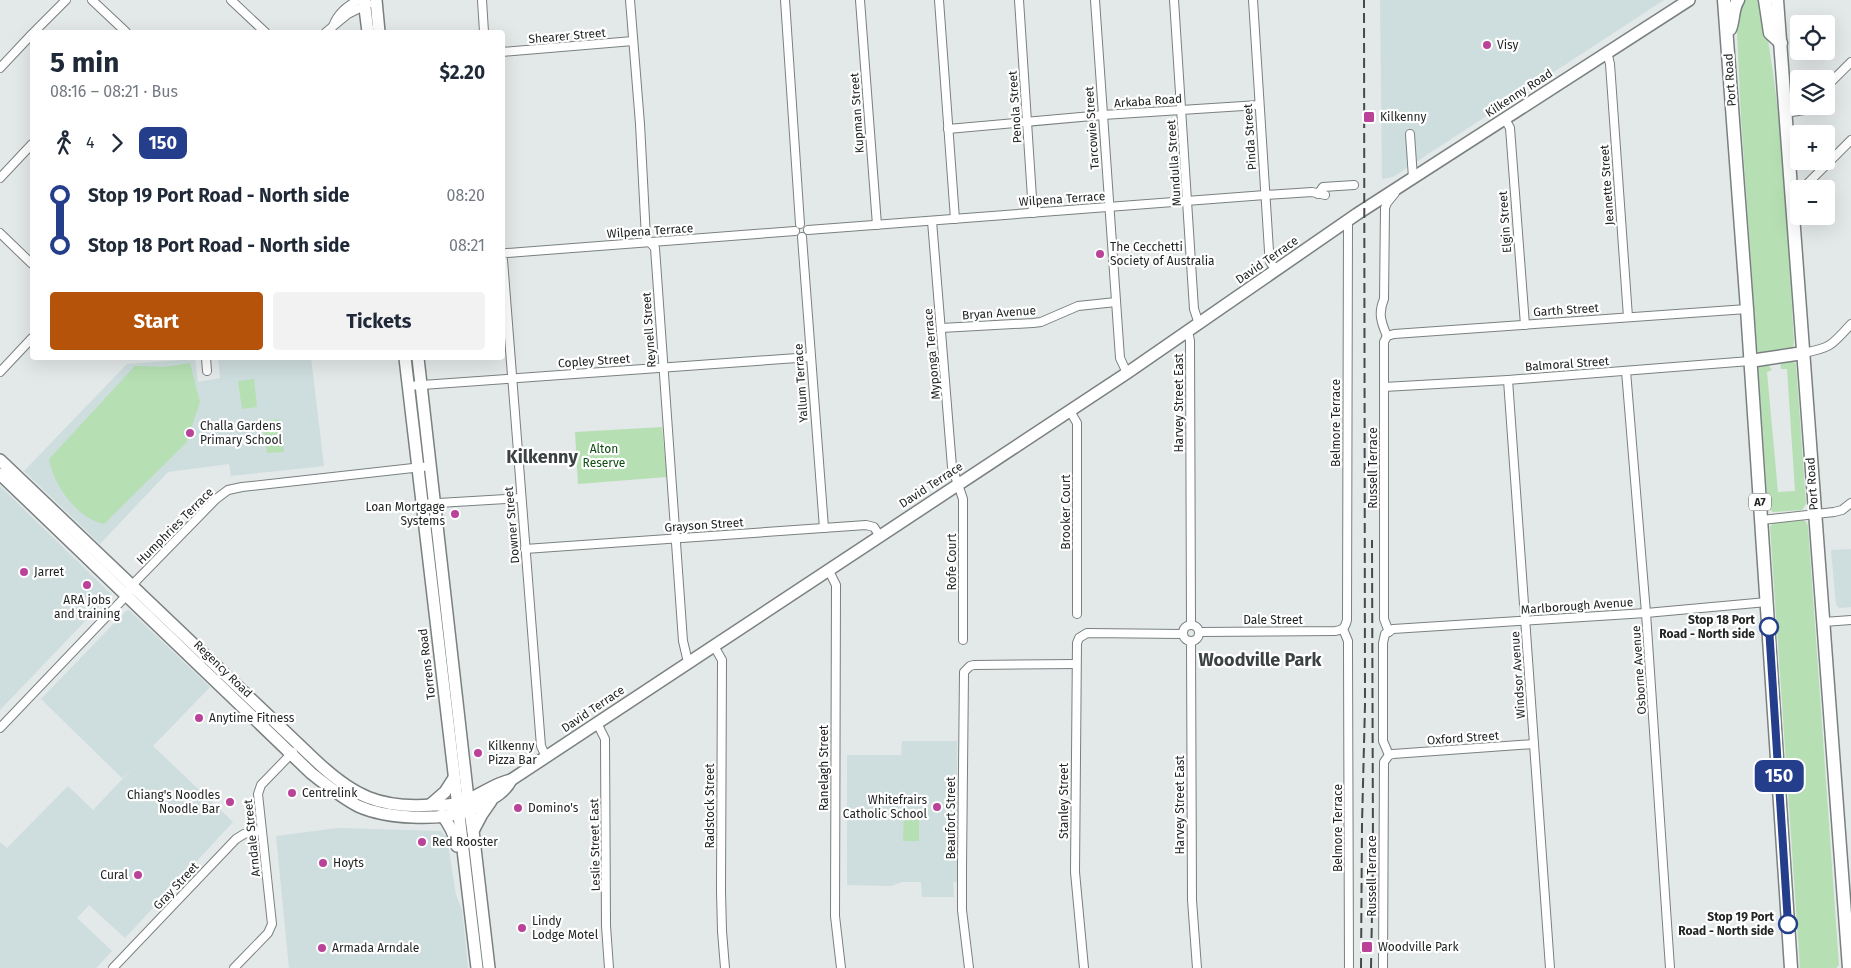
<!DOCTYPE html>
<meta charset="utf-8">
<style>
body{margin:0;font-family:"Fira Sans",sans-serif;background:#f2f2f3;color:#1f2937;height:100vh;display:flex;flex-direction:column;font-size:19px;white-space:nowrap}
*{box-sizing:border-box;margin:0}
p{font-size:16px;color:#747a83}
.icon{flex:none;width:28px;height:28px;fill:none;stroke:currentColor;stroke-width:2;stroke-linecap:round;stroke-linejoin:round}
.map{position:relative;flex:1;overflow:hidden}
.sheet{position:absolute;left:30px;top:30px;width:475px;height:330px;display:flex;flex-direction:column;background:#fff;border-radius:5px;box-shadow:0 5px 20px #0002}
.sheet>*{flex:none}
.badge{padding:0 10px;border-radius:8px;font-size:18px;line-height:32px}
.fabs{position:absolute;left:1790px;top:15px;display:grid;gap:10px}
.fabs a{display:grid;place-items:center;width:45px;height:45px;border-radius:5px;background:#fff;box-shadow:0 5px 20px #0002;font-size:25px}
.map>.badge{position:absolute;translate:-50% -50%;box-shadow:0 0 0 2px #fff}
.legs{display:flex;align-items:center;gap:8px;height:55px;padding:0 20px;font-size:16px}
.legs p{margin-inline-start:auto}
.summary{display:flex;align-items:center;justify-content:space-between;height:85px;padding:0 20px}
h1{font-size:28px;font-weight:700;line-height:38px}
.button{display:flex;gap:10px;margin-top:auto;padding:10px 20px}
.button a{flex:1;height:58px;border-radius:5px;background:#b45309;color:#fff;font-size:20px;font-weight:700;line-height:58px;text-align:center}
.button a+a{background:#f2f2f3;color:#1f2937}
ul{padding:0 20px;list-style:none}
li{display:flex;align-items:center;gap:18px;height:50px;font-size:19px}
li i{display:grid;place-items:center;width:8px;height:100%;margin:0 6px;background:currentColor}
li i::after{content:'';width:12px;height:12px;margin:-6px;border:4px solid;border-radius:50%;background:#fff}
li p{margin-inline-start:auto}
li:first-child i{background:linear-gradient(#0000 50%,currentColor 0)}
li:last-child i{background:linear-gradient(currentColor 50%,#0000 0)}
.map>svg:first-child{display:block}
.built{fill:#cedddd}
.green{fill:#b6e0b3}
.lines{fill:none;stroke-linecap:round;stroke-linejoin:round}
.minor-casing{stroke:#7a8080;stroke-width:10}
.secondary-casing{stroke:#7a8080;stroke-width:14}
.trunk-casing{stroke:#7a8080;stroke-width:15}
.minor{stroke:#fff;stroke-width:8}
.secondary{stroke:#fff;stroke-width:11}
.trunk{stroke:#fff;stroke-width:12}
.rail{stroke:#47494a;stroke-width:2;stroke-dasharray:10 5;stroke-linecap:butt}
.line-1-casing{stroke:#fff;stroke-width:11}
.line-1{stroke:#243e8c;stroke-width:8}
.poi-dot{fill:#ba4399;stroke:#fff;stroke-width:2}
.stop-1-dot{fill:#fff;stroke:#243e8c;stroke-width:2.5}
.labels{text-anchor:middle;stroke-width:4.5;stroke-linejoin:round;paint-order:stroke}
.shield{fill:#fff;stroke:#656666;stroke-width:1}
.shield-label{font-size:11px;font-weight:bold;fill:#232525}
.street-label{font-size:12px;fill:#232525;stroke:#fff}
.poi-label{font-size:12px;fill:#232525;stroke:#fff;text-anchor:start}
.park-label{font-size:12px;fill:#0f4e10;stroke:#fff}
.stop-label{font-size:12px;font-weight:bold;fill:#232525;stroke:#fff;text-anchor:end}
.district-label{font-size:18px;font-weight:bold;fill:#3c4141;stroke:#fff}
</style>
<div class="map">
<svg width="1851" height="968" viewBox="0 0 1851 968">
<rect width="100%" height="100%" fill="#e3e8e9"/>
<!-- built -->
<g class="built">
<polygon points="1380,0 1664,0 1393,177 1382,179"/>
<polygon points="218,358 311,358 324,466 231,476 229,464 168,472 100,544 24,471 127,364 195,359 198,382 220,378"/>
<polygon points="0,486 111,594 0,710"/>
<polygon points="1851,549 1851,607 1839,608 1836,605 1831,550"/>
<polygon points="129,610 210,687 153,746 233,822 125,938 89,905 77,918 112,951 96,968 0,968 0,842 7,848 68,786 93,810 132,769 122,778 41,699 126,611"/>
<polygon points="902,741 957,741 957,882 953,882 954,897 922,897 921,882 902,882 891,886 847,885 847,755 901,755"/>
<polygon points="338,828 441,831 447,838 456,895 462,910 468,968 289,968 276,836"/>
</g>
<!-- green -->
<g class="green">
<path d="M1744 0H1757L1761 3C1784 114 1787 229 1794 342L1793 348 1790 349 1760 354 1757 350 1741 118 1736 12Z"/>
<polygon points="1793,360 1796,364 1806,504 1802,510 1773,512 1768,508 1758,367 1761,365 1767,364 1772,370 1767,372 1778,492 1795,491 1787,369 1781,369 1780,363 1782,361"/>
<path d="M190 363 200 402 186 443 104 524C78 519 53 485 49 459L135 366 164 367Z"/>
<polygon points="254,379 257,407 242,409 238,381"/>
<polygon points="280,419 284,452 267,453 263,421"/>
<polygon points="662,427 667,477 578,484 575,432"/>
<polygon points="1803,520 1806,522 1808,526 1839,966 1837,966 1837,968 1800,968 1770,527 1774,522"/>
<polygon points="904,810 919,811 919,841 903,841"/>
</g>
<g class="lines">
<!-- minor casing -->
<g class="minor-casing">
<g id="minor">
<polyline points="92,0 126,32"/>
<polyline points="231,0 265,32"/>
<polyline points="482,0 484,32"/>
<polyline points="630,0 640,124 646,238 655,248 683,641 688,662"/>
<polyline points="785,0 800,224"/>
<polyline points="860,0 877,225"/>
<polyline points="939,0 955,219"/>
<polyline points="1019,0 1033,213"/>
<polyline points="1095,0 1120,358 1127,373"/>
<polyline points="1174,0 1194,309 1199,324"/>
<polyline points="1253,0 1269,251 1270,262 1276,270"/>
<path d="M333 26C338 13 346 7 358 0"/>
<polyline points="34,32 66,0"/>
<polyline points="326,32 348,14 368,4"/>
<polyline points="502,52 633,41"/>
<polyline points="1607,52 1610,64 1628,317"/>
<polyline points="0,68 32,34"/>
<polyline points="1826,87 1851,62"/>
<polyline points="1786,113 1804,110 1807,106"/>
<polyline points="1505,119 1510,128 1525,325"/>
<polyline points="948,129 1103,115 1259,105"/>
<polyline points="1410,134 1413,178"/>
<polyline points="0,178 32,144"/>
<polyline points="1790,191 1807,184 1851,140"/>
<polyline points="1318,194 1323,187 1354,185"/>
<polyline points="932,221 952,467 963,499 963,640"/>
<polyline points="808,230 1265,195 1312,192 1325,195"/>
<polyline points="0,233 32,264"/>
<polyline points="802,237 824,528"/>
<polyline points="507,253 795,231"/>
<polyline points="503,260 541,746 546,757"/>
<polyline points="941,328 1033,323 1041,322 1078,306 1116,302"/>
<polyline points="1188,331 1190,341 1191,625"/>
<polyline points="1387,336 1394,334 1747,309"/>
<polyline points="1387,336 1384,342 1384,619 1389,632"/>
<path d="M1387 336C1381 322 1378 313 1384 299L1385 208 1387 203 1395 193"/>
<path d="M1803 353C1831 348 1832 345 1851 324"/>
<polyline points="206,358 207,371"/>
<polyline points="1626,371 1646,613 1670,968"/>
<polyline points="0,372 32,338"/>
<polyline points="1508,380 1550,968"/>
<polyline points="408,386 811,357"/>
<polyline points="1384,387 1508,380 1750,361"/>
<polyline points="1070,411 1077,423 1077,614"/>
<polyline points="422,504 521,498"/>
<polyline points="1762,520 1834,512 1842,510 1851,503"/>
<polyline points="525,549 866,525 874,527 879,535"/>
<polyline points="828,569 836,585 835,916 841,968"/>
<polyline points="1824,622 1851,620"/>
<circle cx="1191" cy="633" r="8"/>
<polyline points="1343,629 1348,641 1348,650 1349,968"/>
<path d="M1199 632 1335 631C1343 630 1345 628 1347 620L1348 221"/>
<polyline points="1191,641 1192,900 1197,968"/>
<polyline points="714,646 722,660 721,891 722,931 725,968"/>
<polyline points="597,723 605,739 606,926 609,968"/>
<polyline points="0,728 127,595 136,581 216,499 228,490 242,487 431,466"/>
<polyline points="1389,755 1383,741 1383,643 1385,634 1393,629 1646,613 1767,602"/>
<polyline points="113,968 236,839 244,834 261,830"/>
<polyline points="234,968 268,933 272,924 258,794 261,785 293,752"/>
<polyline points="969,968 962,910 962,867 964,672 970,666 974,665 1076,664"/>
<polyline points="1084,968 1075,872 1077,643 1079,638 1087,633 1183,634"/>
<polyline points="1383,968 1384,762 1389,755 1393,754 1534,744"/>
</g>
</g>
<!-- secondary casing -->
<g class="secondary-casing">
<g id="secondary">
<polyline points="364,0 368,32"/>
<polyline points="376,0 379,32"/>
<polyline points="405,358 477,968"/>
<polyline points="418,358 468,799 473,831 489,968"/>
<path d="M0 460 315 760C353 796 380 809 432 805 440 805 451 806 459 803 477 798 492 784 511 780L1127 373 1357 214 1689 0"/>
<path d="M0 474 311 773C326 785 341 797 358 806 387 819 439 821 468 811 473 809 478 806 482 804 494 798 505 792 511 780"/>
<polyline points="430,805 445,792 454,778"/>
<path d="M442 815C450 825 454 833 457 846"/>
<polyline points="473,831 482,814 491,801"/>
</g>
</g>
<!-- trunk casing -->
<g class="trunk-casing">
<g id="trunk">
<polyline points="1724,0 1747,309 1791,968"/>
<polyline points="1765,0 1770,33 1781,43"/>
<polyline points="1777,0 1849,968"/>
<path d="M1730 29C1734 20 1732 9 1738 0"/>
<polyline points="1750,361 1803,353"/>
</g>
</g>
<!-- minor -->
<use href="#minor" class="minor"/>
<!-- secondary -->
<use href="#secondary" class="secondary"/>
<!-- trunk -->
<use href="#trunk" class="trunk"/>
<!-- rail -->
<g class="rail">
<polyline points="1361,968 1362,824 1365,705 1364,0"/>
<polyline points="1371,968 1373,857 1372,540"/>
</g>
</g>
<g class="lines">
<!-- line-1 casing -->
<g class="line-1-casing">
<polyline id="line-1" points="1769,627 1788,924"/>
</g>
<!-- line-1 -->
<use href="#line-1" class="line-1"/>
</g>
<!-- markers -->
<g class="poi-dot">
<circle cx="1487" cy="45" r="5"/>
<rect x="1363" y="111" width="12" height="12" rx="2.5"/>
<circle cx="1100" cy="254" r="5"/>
<circle cx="190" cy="433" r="5"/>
<circle cx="455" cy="514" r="5"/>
<circle cx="24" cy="572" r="5"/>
<circle cx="87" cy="585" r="5"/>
<circle cx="199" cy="718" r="5"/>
<circle cx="478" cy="753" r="5"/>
<circle cx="292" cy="793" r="5"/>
<circle cx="230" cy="802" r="5"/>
<circle cx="937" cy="807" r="5"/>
<circle cx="518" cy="808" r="5"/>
<circle cx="422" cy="842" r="5"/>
<circle cx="323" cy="863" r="5"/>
<circle cx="138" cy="875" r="5"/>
<circle cx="522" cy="928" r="5"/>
<rect x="1361" y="941" width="12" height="12" rx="2.5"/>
<circle cx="322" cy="948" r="5"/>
</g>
<g class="stop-1-dot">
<circle cx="1769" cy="627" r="9"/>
<circle cx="1788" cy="924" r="9"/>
</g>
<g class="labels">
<!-- shield labels -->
<rect class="shield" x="1749" y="493.5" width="22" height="17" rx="4"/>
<g class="shield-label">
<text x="1760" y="506">A7</text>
</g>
<!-- street labels -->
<g class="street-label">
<text transform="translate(567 36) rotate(-5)" y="4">Shearer Street</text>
<text transform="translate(1730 80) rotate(-94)" y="4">Port Road</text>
<text transform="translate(1519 93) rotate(-33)" y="4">Kilkenny Road</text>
<text transform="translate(1148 101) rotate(-4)" y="4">Arkaba Road</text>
<text transform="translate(1015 107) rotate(-94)" y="4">Penola Street</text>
<text transform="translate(857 113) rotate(-94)" y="4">Kupman Street</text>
<text transform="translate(1092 128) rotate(-94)" y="4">Tarcowie Street</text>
<text transform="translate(1250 137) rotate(-94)" y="4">Pinda Street</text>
<text transform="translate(1174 163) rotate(-94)" y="4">Mundulla Street</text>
<text transform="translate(1607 185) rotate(-94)" y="4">Jeanette Street</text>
<text transform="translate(1062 199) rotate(-4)" y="4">Wilpena Terrace</text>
<text transform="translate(1505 222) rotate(-94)" y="4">Elgin Street</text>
<text transform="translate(650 231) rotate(-4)" y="4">Wilpena Terrace</text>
<text transform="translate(1267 260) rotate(-35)" y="4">David Terrace</text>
<text transform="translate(1566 310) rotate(-4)" y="4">Garth Street</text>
<text transform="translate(999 313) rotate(-4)" y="4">Bryan Avenue</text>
<text transform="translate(649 330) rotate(-94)" y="4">Reynell Street</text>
<text transform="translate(932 354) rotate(-95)" y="4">Myponga Terrace</text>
<text transform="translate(594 361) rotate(-4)" y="4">Copley Street</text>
<text transform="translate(1567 364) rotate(-4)" y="4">Balmoral Street</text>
<text transform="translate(801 383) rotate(-94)" y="4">Yallum Terrace</text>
<text transform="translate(1179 403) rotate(-90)" y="4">Harvey Street East</text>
<text transform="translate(1336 423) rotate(-90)" y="4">Belmore Terrace</text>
<text transform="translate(1373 468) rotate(-90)" y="4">Russell Terrace</text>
<text transform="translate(1812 484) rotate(-94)" y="4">Port Road</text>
<text transform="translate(931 485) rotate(-33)" y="4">David Terrace</text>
<text transform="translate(1066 512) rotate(-90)" y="4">Brooker Court</text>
<text transform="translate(512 525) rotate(-95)" y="4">Downer Street</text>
<text transform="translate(704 525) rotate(-4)" y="4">Grayson Street</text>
<text transform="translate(175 526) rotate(-45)" y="4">Humphries Terrace</text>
<text transform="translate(952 562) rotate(-90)" y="4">Rofe Court</text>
<text transform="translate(1577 606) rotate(-4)" y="4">Marlborough Avenue</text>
<text x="1273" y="624">Dale Street</text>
<text transform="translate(427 664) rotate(-97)" y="4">Torrens Road</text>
<text transform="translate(223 669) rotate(44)" y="4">Regency Road</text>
<text transform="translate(1639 670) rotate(-94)" y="4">Osborne Avenue</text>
<text transform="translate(1518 675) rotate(-94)" y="4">Windsor Avenue</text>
<text transform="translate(593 709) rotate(-34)" y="4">David Terrace</text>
<text transform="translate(1463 738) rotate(-4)" y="4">Oxford Street</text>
<text transform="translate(824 768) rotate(-90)" y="4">Ranelagh Street</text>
<text transform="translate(1064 801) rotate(-90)" y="4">Stanley Street</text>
<text transform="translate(1180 805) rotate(-90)" y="4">Harvey Street East</text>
<text transform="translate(710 806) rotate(-90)" y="4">Radstock Street</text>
<text transform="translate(951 818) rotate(-90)" y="4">Beaufort Street</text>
<text transform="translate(1338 828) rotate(-90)" y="4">Belmore Terrace</text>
<text transform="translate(252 838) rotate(-96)" y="4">Arndale Street</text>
<text transform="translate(595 845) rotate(-91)" y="4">Leslie Street East</text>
<text transform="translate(1372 876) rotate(-90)" y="4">Russell Terrace</text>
<text transform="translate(176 886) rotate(-47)" y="4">Gray Street</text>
</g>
<!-- poi labels -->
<g class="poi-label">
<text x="1497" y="49">Visy</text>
<text x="1380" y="121">Kilkenny</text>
<text x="1110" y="251">The Cecchetti<tspan x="1110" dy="14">Society of Australia</tspan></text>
<text x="200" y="430">Challa Gardens<tspan x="200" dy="14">Primary School</tspan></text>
<text x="445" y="511" text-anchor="end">Loan Mortgage<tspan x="445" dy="14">Systems</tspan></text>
<text x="34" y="576">Jarret</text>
<text x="87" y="604" text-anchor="middle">ARA jobs<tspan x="87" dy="14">and training</tspan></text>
<text x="209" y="722">Anytime Fitness</text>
<text x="488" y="750">Kilkenny<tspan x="488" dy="14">Pizza Bar</tspan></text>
<text x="302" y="797">Centrelink</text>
<text x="220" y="799" text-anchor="end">Chiang's Noodles<tspan x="220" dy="14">Noodle Bar</tspan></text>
<text x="927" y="804" text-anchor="end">Whitefrairs<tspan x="927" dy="14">Catholic School</tspan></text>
<text x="528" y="812">Domino's</text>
<text x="432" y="846">Red Rooster</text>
<text x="333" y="867">Hoyts</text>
<text x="128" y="879" text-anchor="end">Cural</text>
<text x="532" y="925">Lindy<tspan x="532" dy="14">Lodge Motel</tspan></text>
<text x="1378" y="951">Woodville Park</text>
<text x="332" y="952">Armada Arndale</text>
</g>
<!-- park labels -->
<g class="park-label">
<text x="604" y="453">Alton<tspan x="604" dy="14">Reserve</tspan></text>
</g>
<!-- stop labels -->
<g class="stop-label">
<text x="1755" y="624">Stop 18 Port<tspan x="1755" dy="14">Road - North side</tspan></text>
<text x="1774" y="921">Stop 19 Port<tspan x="1774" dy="14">Road - North side</tspan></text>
</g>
<!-- district labels -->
<g class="district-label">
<text x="542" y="463">Kilkenny</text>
<text x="1260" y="666">Woodville Park</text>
</g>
</g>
</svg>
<div class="fabs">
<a><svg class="icon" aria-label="locate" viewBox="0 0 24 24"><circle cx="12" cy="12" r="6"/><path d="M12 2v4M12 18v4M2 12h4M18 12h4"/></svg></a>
<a><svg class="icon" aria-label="layers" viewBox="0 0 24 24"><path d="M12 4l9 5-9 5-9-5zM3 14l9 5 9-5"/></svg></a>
<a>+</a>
<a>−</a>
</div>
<b class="badge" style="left:1779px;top:776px;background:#243e8c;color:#fff">150</b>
<section class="sheet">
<div class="summary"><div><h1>5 min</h1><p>08:16 – 08:21 · Bus</p></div><b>$2.20</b></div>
<div class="legs"><svg class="icon" aria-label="walk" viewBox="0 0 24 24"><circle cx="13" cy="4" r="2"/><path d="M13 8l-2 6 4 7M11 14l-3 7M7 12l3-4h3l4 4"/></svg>4<svg class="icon" aria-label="forward" viewBox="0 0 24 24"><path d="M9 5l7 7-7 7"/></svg><b class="badge" style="background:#243e8c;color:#fff">150</b></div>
<ul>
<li><i style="color:#243e8c"></i><b>Stop 19 Port Road - North side</b><p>08:20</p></li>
<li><i style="color:#243e8c"></i><b>Stop 18 Port Road - North side</b><p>08:21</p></li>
</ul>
<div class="button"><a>Start</a><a>Tickets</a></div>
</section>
</div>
